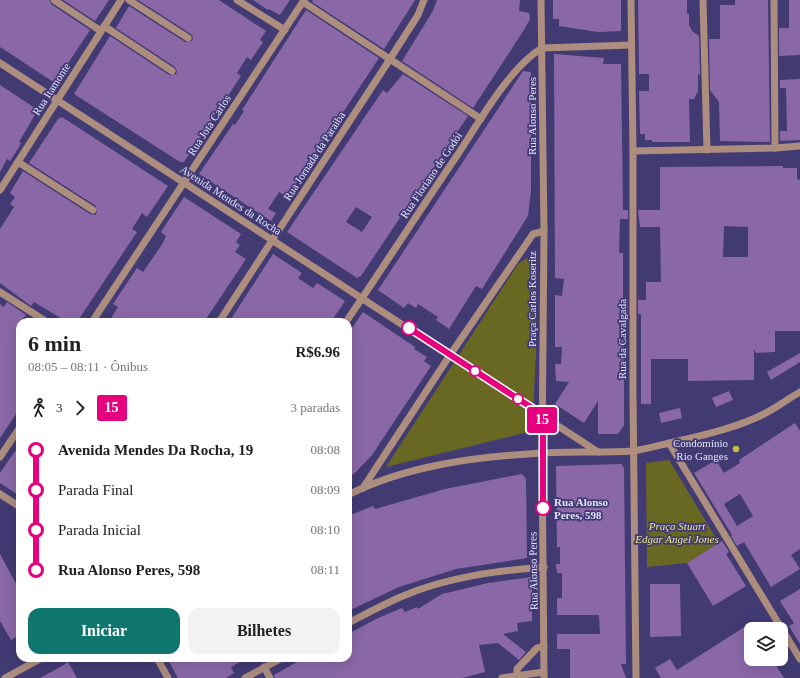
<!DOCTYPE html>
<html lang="pt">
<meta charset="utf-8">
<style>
body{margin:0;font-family:Georgia,serif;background:#f2f2f2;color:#202124;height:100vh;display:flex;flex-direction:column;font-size:15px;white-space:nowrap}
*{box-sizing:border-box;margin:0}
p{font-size:13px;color:#757577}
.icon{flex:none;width:22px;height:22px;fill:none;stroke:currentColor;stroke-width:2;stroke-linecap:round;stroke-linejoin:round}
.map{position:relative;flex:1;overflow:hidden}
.sheet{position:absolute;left:16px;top:318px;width:336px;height:344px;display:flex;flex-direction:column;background:#fff;border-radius:12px;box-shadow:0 4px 16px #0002}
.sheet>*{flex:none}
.badge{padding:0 8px;border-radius:3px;font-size:14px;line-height:26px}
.tools{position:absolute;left:744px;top:622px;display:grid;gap:8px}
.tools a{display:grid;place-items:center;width:44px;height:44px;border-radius:8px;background:#fff;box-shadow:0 4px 16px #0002;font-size:20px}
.map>.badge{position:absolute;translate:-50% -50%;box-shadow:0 0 0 2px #fff}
.legs{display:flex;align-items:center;gap:6px;height:44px;padding:0 12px;font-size:13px}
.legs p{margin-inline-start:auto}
.summary{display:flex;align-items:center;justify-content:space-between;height:68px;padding:0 12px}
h1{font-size:22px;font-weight:800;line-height:30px}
.button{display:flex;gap:8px;margin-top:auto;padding:8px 12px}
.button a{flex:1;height:46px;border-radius:12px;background:#0f766e;color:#fff;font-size:16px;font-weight:800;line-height:46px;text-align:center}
.button a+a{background:#f2f2f2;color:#202124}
ul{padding:0 12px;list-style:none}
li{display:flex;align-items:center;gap:14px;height:40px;font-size:15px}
li i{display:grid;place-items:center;width:6px;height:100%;margin:0 5px;background:currentColor}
li i::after{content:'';width:10px;height:10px;margin:-5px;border:3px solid;border-radius:50%;background:#fff}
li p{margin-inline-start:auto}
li:first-child i{background:linear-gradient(#0000 50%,currentColor 0)}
li:last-child i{background:linear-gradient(currentColor 50%,#0000 0)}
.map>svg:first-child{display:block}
.green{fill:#696823}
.building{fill:#8a68a7;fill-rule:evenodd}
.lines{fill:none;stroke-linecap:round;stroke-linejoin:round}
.minor{stroke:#ac8d7e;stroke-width:7}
.line-1-casing{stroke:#fff;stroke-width:9}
.line-1{stroke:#e6007e;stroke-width:6}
.stop-1-dot{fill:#fff;stroke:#e6007e;stroke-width:2}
.poi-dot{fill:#c1be40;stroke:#423a73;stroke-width:1.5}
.labels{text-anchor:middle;stroke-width:3.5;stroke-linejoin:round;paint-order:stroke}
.street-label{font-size:11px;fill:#e4e2fe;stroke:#423a73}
.poi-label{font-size:11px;fill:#e4e2fe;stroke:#423a73;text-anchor:end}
.stop-label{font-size:11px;font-weight:bold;fill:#e4e2fe;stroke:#423a73;text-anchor:start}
.park-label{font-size:11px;font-style:italic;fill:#e8e67b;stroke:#423a73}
</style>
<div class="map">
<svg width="800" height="678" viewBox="0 0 800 678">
<rect width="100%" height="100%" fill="#423a73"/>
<!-- green -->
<g class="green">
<polygon points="527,258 532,259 536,270 537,334 532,431 386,467 518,264"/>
<polygon points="669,460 719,543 687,563 647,567 646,463"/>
</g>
<!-- building -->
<g class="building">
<polygon points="0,0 49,0 51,4 90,30 55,83 0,47"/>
<polygon points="63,0 109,0 95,21"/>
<polygon points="138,0 219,0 266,31 260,40 263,42 251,60 247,57 237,73 241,76 184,162 180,162 74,94 110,36 169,75 176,74 177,71 175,67 116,28 129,6 185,42 192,41 193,38 191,34"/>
<polygon points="253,0 290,0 280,15 269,9 268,10"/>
<polygon points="313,0 415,0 384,49 312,2"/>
<polygon points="437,0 520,0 519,11 529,13 530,19 524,30 473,108 402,61 433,11"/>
<polygon points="553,0 621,0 621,31 598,32 559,26 559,19 553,19"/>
<polygon points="638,0 687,0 687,14 689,14 689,25 692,31 699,36 700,76 698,73 698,91 694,99 689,99 690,142 652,142 652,140 645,140 645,134 640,134 639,91 649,91 649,74 639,74"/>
<polygon points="735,0 768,0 770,142 720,141 719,102 710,90 709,39 720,39 720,5 735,5"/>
<polygon points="789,0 800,0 800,55 779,56 779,28 789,28"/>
<polygon points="306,10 379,58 287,197 279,192 268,209 276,213 271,221 199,174 233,124 235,125 244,111 242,110"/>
<polygon points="554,54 604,58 603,64 621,64 623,210 628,210 628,219 620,219 619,253 623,253 623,300 628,300 628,313 624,313 624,425 618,434 598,434 598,401 584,423 555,404 569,382 556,381 555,364 561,364 562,347 555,347 555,295 562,296 564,279 555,278"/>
<polygon points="523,71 531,72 531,190 528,216 482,289 476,286 449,329 436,320 438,317 418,304 416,308 408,303 404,308 378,290"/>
<path d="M403 74 468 116 361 276 357 278 287 232 383 90 387 93ZM356 207 372 217 362 232 346 222Z"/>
<polygon points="800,79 800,140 780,141 780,131 787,131 786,88 780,88 780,80"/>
<polygon points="0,85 35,108 36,113 19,142 21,143 16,152 10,161 7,159 0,172"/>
<polygon points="62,117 168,186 147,217 142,213 132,229 137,232 77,322 67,322 34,302 31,306 0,283 0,229 14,207 10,204 15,197 10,193 23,171 90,214 95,215 97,212 96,206 29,163 58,119"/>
<path d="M783 166V168H797V179L800 180V331H775V352L756 353 754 349V380L688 381V359H651V404H641V314H638V300H646V282H661L660 227H640L638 210H660V167ZM724 226 748 227V257H723Z"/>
<polygon points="184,197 241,234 236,242 240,245 235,252 246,259 204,322 175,322 171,319 169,322 109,322 118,307 113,304 137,268 143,272 163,243 166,236 161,232"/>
<polygon points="273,254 302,273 298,278 313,288 317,283 345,301 331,322 235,322 231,319"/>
<polygon points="7,302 26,315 20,322 20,408 0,438 0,304 4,307"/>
<polygon points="363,312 415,347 414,349 427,357 424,361 431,366 372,455 356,472 348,478 348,334"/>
<polygon points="800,353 800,362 771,380 767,372"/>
<polygon points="729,391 733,400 716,407 712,398"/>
<polygon points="680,408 682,418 661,423 659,413"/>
<path d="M795 423 800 431V549L791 555 800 569 771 587 744 542 737 546 731 536 732 535 694 473 716 460 724 473 740 463 739 460ZM740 494 753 516 737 526 724 504Z"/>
<polygon points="20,444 20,496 0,483 0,473"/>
<polygon points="621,464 624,468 626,664 621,664 626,678 570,678 570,649 557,649 557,634 600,634 599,615 557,615 557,598 562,598 562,573 557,573 556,564 560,564 560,547 557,547 556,466"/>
<polygon points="522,474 526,479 527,558 456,569 399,587 348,611 348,516 373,506 375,509 445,489"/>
<polygon points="722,541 729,552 726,554 746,586 713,606 687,563"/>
<polygon points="0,554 20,591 20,635 11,640 0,621"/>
<polygon points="532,577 532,621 517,623 518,631 503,634 526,652 519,660 498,643 479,645 485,672 462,678 275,678 274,675 304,658 348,658 348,634 378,618 402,608 405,612 417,607 418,609 442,594 451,592 488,583"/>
<polygon points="650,584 680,584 681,636 650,637"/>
<polygon points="800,589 800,644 789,626 794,623 780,601"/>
<polygon points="746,626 751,634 751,659 772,659 784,678 661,678 655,668 670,659 677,670"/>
<polygon points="167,658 247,658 231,667 234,673 226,678 178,678"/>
<polygon points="68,662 77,678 40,678 62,666"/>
</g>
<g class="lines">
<!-- minor -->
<g class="minor">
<polyline points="54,0 101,31"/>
<polyline points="129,0 188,38"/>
<polyline points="237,0 285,30"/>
<polyline points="541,0 544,231 542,453 544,678"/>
<polyline points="631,0 633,151 633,395 636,678"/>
<polyline points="703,0 707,150"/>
<polyline points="774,0 775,148"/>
<polyline points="303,2 481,119"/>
<polyline points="104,26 172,71"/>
<polyline points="0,63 598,452"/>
<polyline points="633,151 775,148 800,146"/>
<polyline points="18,162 93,210"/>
<polyline points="0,190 121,0"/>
<polyline points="0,292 47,322"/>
<polyline points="92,322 304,0"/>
<polyline points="219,322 390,59 418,15 424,0"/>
<path d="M346 322C384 266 420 210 458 154 479 122 510 67 542 48L631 45"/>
<polyline points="669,443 800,659"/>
<polyline points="0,457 20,427"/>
<polyline points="363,488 450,355 533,234 544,231"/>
<polyline points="0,494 20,507"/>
<path d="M348 495C407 465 476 457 542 453 572 451 603 453 633 451 646 449 661 445 674 442 704 435 736 428 764 414 776 408 788 399 800 392"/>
<path d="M348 623C366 614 384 604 403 596 447 577 496 571 544 567"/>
<polyline points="157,658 168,678"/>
<polyline points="264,667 270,678"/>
<polyline points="517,676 517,669 537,648 544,646"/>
<polyline points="5,678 42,658"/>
<polyline points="245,678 282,658"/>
<polyline points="502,678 544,672"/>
</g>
</g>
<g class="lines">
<!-- line-1 casing -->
<g class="line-1-casing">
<polyline id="line-1" points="409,328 543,415 543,508"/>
</g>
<!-- line-1 -->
<use href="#line-1" class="line-1"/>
</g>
<!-- markers -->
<g class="stop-1-dot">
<circle cx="409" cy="328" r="7"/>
<circle cx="475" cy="371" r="5"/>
<circle cx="518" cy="399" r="5"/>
<circle cx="543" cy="508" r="7"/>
</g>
<circle class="poi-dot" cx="736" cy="449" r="4"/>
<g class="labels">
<!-- street labels -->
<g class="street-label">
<text transform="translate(51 89) rotate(-57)" y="4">Rua Itamonte</text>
<text transform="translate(532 116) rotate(-90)" y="4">Rua Alonso Peres</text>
<text transform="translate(209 125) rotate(-57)" y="4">Rua Jota Carlos</text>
<text transform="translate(314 156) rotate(-57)" y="4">Rua Jornada da Paraiba</text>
<text transform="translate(431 175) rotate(-56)" y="4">Rua Floriano de Godói</text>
<text transform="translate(231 200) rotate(33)" y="4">Avenida Mendes da Rocha</text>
<text transform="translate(532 299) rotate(-90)" y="4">Praça Carlos Koseritz</text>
<text transform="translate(622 339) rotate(-90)" y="4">Rua da Cavalgada</text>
<text transform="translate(533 571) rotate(-91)" y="4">Rua Alonso Peres</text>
</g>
<!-- poi labels -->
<g class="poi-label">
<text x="728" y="447">Condomínio<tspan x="728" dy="13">Rio Ganges</tspan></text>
</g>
<!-- stop labels -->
<g class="stop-label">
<text x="554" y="506">Rua Alonso<tspan x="554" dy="13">Peres, 598</tspan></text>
</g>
<!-- park labels -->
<g class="park-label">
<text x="677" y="530">Praça Stuart<tspan x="677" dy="13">Edgar Angel Jones</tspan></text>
</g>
</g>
</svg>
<div class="tools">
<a><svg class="icon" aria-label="layers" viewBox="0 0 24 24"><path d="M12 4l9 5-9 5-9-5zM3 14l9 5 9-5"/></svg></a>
</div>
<b class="badge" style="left:542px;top:420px;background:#e6007e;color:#fff">15</b>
<section class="sheet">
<div class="summary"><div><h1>6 min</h1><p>08:05 – 08:11 · Ônibus</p></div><b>R$6.96</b></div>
<div class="legs"><svg class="icon" aria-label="walk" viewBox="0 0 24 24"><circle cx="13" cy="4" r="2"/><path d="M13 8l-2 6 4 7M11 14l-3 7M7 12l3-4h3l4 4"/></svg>3<svg class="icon" aria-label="forward" viewBox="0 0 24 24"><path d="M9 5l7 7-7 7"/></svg><b class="badge" style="background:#e6007e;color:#fff">15</b><p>3 paradas</p></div>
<ul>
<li><i style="color:#e6007e"></i><b>Avenida Mendes Da Rocha, 19</b><p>08:08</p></li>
<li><i style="color:#e6007e"></i><span>Parada Final</span><p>08:09</p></li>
<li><i style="color:#e6007e"></i><span>Parada Inicial</span><p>08:10</p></li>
<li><i style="color:#e6007e"></i><b>Rua Alonso Peres, 598</b><p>08:11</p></li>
</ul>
<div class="button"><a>Iniciar</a><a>Bilhetes</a></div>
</section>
</div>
